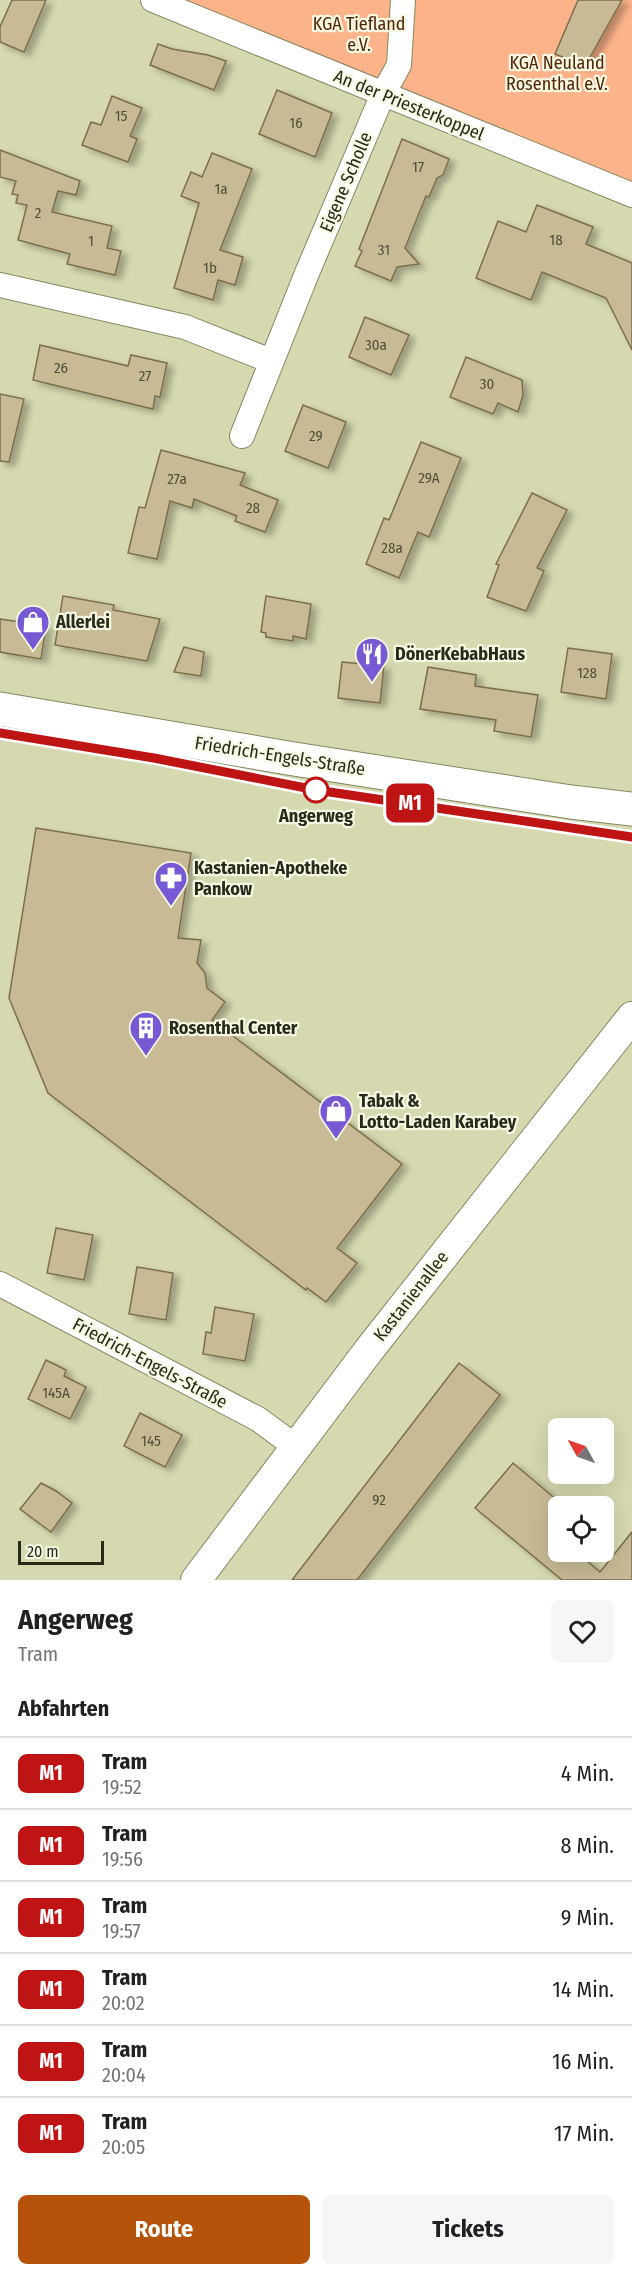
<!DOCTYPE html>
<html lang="de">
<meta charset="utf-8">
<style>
body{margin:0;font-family:"Fira Sans Condensed",sans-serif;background:#f6f6f6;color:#202124;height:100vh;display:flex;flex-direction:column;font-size:22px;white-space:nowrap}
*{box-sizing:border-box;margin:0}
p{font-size:20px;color:#757577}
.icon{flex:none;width:33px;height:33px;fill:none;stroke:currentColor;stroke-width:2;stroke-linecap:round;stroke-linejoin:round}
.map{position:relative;height:1580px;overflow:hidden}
.sheet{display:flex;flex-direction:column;background:#fff;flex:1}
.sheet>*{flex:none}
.badge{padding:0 12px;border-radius:9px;font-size:21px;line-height:39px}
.needle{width:39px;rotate:310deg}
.tools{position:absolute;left:548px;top:1418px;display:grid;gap:12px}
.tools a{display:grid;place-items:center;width:66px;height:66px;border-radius:9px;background:#fff;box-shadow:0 6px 24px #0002;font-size:30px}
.scale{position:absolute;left:18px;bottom:15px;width:86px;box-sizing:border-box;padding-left:6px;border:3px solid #292a1a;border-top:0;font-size:16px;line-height:21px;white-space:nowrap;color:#292a1a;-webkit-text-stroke:4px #f6f8e3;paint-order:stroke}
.map>.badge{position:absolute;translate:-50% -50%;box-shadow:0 0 0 3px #fff}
h2{padding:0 18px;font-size:22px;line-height:54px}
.round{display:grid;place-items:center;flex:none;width:63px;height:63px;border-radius:9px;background:#f6f6f6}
.overview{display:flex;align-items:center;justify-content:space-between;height:102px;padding:0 18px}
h1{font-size:28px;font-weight:700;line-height:45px}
.action{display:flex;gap:12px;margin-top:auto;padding:12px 18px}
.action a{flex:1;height:69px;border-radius:9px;background:#b45309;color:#fff;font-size:24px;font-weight:700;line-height:69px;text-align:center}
.action a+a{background:#f6f6f6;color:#202124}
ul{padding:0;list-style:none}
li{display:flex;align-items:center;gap:18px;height:72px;padding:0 18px;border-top:2px solid #e0e0e0}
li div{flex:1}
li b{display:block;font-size:22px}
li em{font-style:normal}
li .badge{min-width:66px;font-weight:700;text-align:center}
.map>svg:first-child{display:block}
.green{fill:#fdb389}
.building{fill:#c7ba94;stroke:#7b6e4b;stroke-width:1.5;filter:url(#shadow)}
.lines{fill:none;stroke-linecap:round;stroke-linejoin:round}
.minor-casing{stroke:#858761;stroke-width:26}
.tertiary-casing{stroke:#858761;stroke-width:32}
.secondary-casing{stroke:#858761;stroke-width:35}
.minor{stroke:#fff;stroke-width:24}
.tertiary{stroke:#fff;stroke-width:30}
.secondary{stroke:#fff;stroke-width:33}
.tram{stroke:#75765c;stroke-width:1.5}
.line-casing{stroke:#fff;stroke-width:14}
.line{stroke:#be1414;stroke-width:9}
.stop-dot{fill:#fff;stroke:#be1414;stroke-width:3}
.labels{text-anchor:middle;stroke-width:4.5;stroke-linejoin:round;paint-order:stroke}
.number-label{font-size:15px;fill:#504e38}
.park-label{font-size:18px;fill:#512506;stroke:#f6f8e3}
.street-label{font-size:18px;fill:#292a1a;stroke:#f6f8e3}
.poi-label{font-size:18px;font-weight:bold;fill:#292a1a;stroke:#f6f8e3;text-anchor:start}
.stop-label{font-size:18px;font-weight:bold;fill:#292a1a;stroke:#f6f8e3}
</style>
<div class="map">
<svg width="632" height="1580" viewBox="0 0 632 1580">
<defs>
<filter id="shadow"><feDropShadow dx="6" dy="4" stdDeviation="3" flood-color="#0004"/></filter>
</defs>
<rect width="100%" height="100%" fill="#d6d8b0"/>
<!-- green -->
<g class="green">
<polygon points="186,0 396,0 393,56 381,80"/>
<polygon points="408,0 632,0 632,183 402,89"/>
</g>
<!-- building -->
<g class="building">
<polygon points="12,0 46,0 24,52 0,42 0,27"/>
<polygon points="578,0 622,0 585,66 555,54"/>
<polygon points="158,44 172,49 208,55 226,61 214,90 150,65"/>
<polygon points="277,90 332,113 315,157 259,134"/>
<polygon points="112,96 142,108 130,136 137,139 128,162 82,145 91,122 101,125"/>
<polygon points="402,139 449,159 443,175 437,178 429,197 426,196 405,248 419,264 397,267 391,281 355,266 362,251 359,249"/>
<polygon points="0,150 80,181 76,195 58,191 52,212 112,226 107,248 121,251 115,275 67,264 70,254 18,240 27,205 16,203 18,195 12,194 16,181 0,177"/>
<polygon points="212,153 252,169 220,250 243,257 235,285 218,280 213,300 174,288 199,203 181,196 191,172 202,177"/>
<polygon points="537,205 593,227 586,244 632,263 632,350 606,298 542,272 531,300 476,278 498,221 526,232"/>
<polygon points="365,317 409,335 391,375 349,357"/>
<polygon points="40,345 128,366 131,355 167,363 160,397 155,396 153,409 33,380"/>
<polygon points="466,357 522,380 523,395 518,412 498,403 493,414 450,397"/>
<polygon points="0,394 24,399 9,462 0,461"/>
<polygon points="303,405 346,422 328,468 285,451"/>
<polygon points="421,442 461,458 429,537 418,532 399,578 366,564 384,518 389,520"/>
<polygon points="161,450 245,473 240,485 278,500 265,532 235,521 237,516 194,499 192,508 170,501 157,559 128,553 139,507 145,508"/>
<polygon points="532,493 567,510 537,568 544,571 526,611 487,597 499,565 496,564"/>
<polygon points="63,596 114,605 113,610 160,619 147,661 55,645"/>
<polygon points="266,596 311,604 306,639 293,636 293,641 266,637 266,633 261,632"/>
<polygon points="0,619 46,626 41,659 0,652"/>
<polygon points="184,647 204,652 201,676 174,672"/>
<polygon points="568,648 612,654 606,699 561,692"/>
<polygon points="342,662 384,666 380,703 338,698"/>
<polygon points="428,667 476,675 475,686 538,695 531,737 494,731 496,720 420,709"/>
<polygon points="36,828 191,853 178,938 201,940 197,963 205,973 207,988 225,1002 212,1020 402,1164 337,1248 357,1263 326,1302 307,1288 306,1290 48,1093 9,998"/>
<polygon points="56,1228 93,1235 84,1280 47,1273"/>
<polygon points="137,1267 173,1273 166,1320 129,1314"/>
<polygon points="215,1307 254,1314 245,1361 203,1354 206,1332 211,1333"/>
<polygon points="46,1360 66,1370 64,1376 86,1387 70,1419 28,1399"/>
<polygon points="459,1363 500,1395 357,1580 292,1580"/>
<polygon points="140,1413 182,1435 165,1467 124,1446"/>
<polygon points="513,1463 558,1501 558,1551 575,1551 600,1572 632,1532 632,1580 562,1580 475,1508"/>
<polygon points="41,1483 56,1491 72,1503 51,1532 20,1509"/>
</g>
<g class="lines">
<!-- minor casing -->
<g class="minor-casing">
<g id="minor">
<polyline points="153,0 632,195"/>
<polyline points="0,285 185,327 271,361"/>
<polyline points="242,436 307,273 383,94 399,65 403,0"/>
<polyline points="0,1284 258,1419 296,1447"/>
</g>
</g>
<!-- tertiary casing -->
<g class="tertiary-casing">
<polyline id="tertiary" points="196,1580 369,1350 632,1017"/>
</g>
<!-- secondary casing -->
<g class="secondary-casing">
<polyline id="secondary" points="0,709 294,759 571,802 632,809"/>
</g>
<!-- minor -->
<use href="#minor" class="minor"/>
<!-- tertiary -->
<use href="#tertiary" class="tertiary"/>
<!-- secondary -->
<use href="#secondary" class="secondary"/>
<!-- tram -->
<polyline class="tram" points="0,733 154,758 316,790 632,837"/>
</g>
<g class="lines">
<!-- line casing -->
<g class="line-casing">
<polyline id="line" points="0,733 154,758 316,790 632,837"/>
</g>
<!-- line -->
<use href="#line" class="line"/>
</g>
<!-- icons -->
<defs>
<g id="shop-pin" transform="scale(1.725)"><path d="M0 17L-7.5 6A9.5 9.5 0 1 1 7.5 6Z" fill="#7659d3" stroke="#f6f8e3"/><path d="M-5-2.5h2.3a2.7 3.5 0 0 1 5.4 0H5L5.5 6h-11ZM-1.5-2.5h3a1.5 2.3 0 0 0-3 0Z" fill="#fff"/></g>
<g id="restaurant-pin" transform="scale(1.725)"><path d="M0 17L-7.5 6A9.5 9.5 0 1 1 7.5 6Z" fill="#7659d3" stroke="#f6f8e3"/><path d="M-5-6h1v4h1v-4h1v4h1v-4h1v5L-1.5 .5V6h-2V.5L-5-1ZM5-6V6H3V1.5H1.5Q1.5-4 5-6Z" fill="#fff"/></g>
<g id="pharmacy-pin" transform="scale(1.725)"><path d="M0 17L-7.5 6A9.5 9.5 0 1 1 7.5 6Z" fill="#7659d3" stroke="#f6f8e3"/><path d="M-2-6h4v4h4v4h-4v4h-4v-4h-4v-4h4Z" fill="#fff"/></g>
<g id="building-pin" transform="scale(1.725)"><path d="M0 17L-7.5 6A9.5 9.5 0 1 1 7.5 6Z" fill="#7659d3" stroke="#f6f8e3"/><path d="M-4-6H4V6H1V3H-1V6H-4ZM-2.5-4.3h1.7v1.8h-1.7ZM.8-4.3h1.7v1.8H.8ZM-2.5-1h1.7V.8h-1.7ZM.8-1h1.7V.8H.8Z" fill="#fff"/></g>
</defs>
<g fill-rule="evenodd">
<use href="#shop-pin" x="33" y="622"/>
<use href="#restaurant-pin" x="372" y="654"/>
<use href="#pharmacy-pin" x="171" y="878"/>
<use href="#building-pin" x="146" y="1028"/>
<use href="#shop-pin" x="336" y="1111"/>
</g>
<!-- markers -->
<circle class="stop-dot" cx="316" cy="790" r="12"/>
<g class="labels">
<!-- number labels -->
<g class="number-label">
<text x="121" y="121">15</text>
<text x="296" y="128">16</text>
<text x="418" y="172">17</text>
<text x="221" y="194">1a</text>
<text x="38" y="218">2</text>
<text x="556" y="245">18</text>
<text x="91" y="246">1</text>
<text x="384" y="255">31</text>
<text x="210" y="273">1b</text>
<text x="376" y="350">30a</text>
<text x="61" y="373">26</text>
<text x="145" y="381">27</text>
<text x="487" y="389">30</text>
<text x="316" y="441">29</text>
<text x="429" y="483">29A</text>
<text x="177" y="484">27a</text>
<text x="253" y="513">28</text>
<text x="392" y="553">28a</text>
<text x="587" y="678">128</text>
<text x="56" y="1398">145A</text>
<text x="151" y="1446">145</text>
<text x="379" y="1505">92</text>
</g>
<!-- park labels -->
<g class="park-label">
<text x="359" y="30">KGA Tiefland<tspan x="359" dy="21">e.V.</tspan></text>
<text x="557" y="69">KGA Neuland<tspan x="557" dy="21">Rosenthal e.V.</tspan></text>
</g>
<!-- street labels -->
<g class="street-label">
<text transform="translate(409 105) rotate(22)" y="6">An der Priesterkoppel</text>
<text transform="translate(346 182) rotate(-67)" y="6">Eigene Scholle</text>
<text transform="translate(280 756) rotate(9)" y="6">Friedrich-Engels-Straße</text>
<text transform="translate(411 1296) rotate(-52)" y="6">Kastanienallee</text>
<text transform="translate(150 1363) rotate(28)" y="6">Friedrich-Engels-Straße</text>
</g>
<!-- poi labels -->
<g class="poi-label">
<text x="56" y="628">Allerlei</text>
<text x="395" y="660">DönerKebabHaus</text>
<text x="194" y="874">Kastanien-Apotheke<tspan x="194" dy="21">Pankow</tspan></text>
<text x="169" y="1034">Rosenthal Center</text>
<text x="359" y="1107">Tabak &amp;<tspan x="359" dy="21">Lotto-Laden Karabey</tspan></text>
</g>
<!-- stop labels -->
<g class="stop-label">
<text x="316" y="822">Angerweg</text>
</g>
</g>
</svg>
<div class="tools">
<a><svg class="needle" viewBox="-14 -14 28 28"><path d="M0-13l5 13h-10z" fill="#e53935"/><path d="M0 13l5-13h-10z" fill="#757577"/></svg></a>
<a><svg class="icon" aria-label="locate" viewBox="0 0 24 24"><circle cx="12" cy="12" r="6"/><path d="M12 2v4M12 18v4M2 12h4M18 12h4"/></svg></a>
</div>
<div class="scale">20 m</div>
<b class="badge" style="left:410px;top:803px;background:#be1414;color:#fff">M1</b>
</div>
<section class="sheet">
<div class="overview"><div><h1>Angerweg</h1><p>Tram</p></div><a class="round"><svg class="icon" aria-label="heart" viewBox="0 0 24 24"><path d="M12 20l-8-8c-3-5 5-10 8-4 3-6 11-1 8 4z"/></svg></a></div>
<h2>Abfahrten</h2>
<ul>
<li><span class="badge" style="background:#be1414;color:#fff">M1</span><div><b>Tram</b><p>19:52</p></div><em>4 Min.</em></li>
<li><span class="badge" style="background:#be1414;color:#fff">M1</span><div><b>Tram</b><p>19:56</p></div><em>8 Min.</em></li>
<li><span class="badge" style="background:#be1414;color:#fff">M1</span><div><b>Tram</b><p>19:57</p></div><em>9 Min.</em></li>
<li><span class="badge" style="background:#be1414;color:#fff">M1</span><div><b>Tram</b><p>20:02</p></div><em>14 Min.</em></li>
<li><span class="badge" style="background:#be1414;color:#fff">M1</span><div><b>Tram</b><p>20:04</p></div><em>16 Min.</em></li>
<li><span class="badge" style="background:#be1414;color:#fff">M1</span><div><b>Tram</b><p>20:05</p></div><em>17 Min.</em></li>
</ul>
<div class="action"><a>Route</a><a>Tickets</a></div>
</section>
